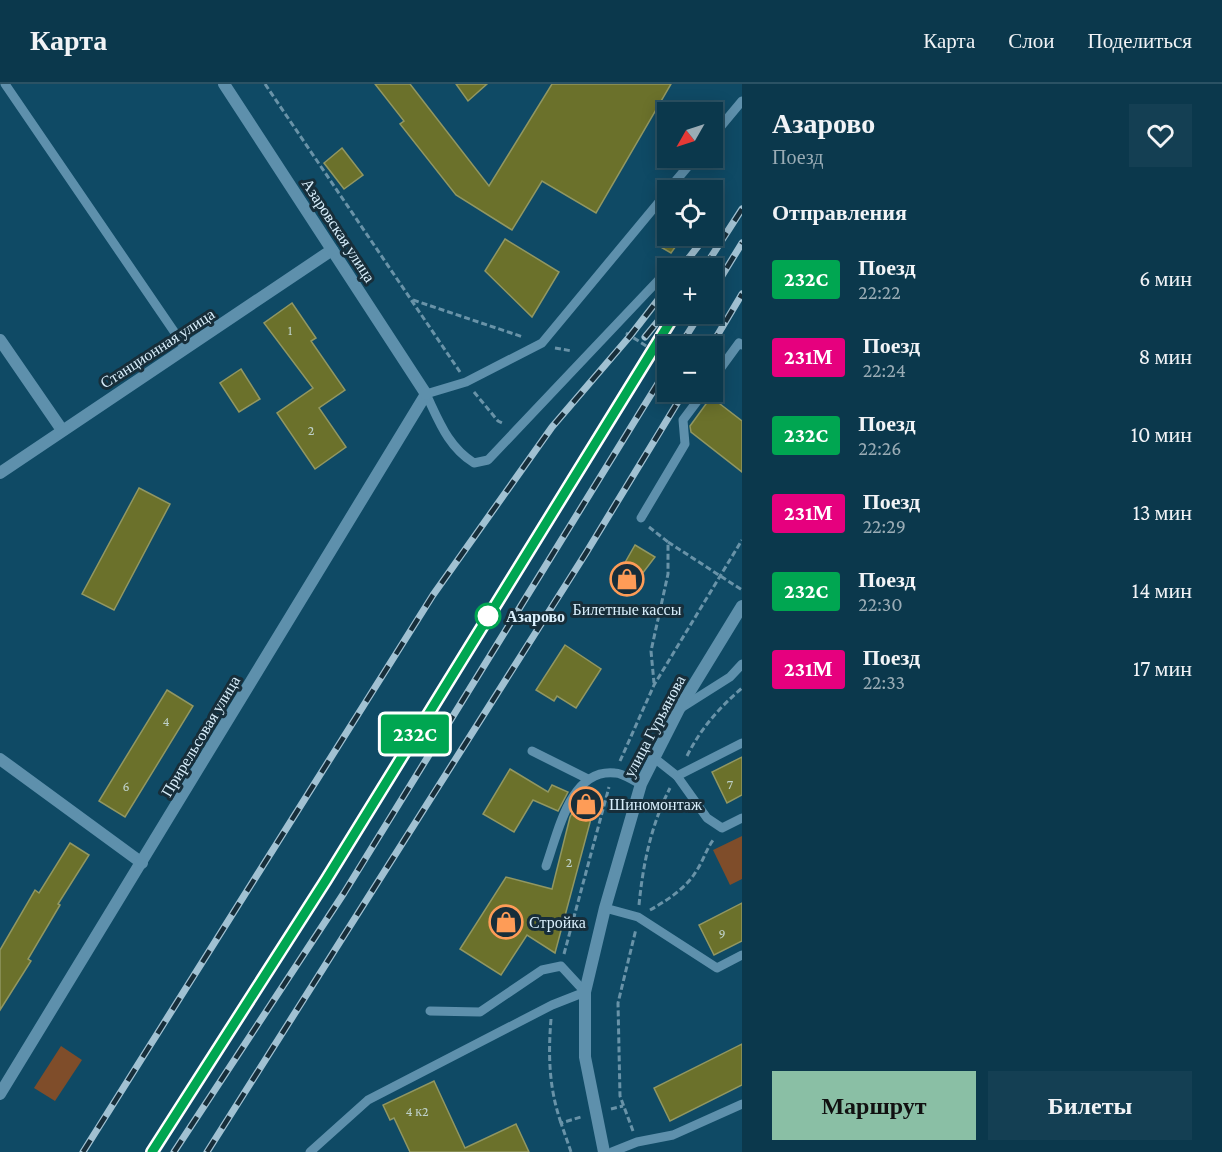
<!DOCTYPE html>
<html lang="ru">
<meta charset="utf-8">
<style>
body{margin:0;font-family:"Crimson Pro",serif;background:#143f53;color:#f1f3f6;height:100vh;display:flex;flex-direction:column;font-size:22px;white-space:nowrap}
*{box-sizing:border-box;margin:0}
p{font-size:20px;color:#9aacb5}
.icon{flex:none;width:33px;height:33px;fill:none;stroke:currentColor;stroke-width:2;stroke-linecap:round;stroke-linejoin:round}
.map{position:relative;flex:1;overflow:hidden}
.drawer{display:flex;flex-direction:column;background:#0b384c;width:480px}
.drawer>*{flex:none}
.badge{padding:0 12px;border-radius:4px;font-size:21px;line-height:39px}
.needle{width:39px;rotate:231deg}
.controls{position:absolute;left:657px;top:18px;display:grid;gap:12px}
.controls a{display:grid;place-items:center;width:66px;height:66px;border-radius:0px;background:#0b384c;box-shadow:0 3px 15px #0003,0 0 0 2px #2b5264;font-size:30px}
.map>.badge{position:absolute;translate:-50% -50%;box-shadow:0 0 0 3px #fff}
h2{padding:0 30px;font-size:22px;line-height:54px}
.round{display:grid;place-items:center;flex:none;width:63px;height:63px;border-radius:0px;background:#143f53}
.head{display:flex;align-items:center;justify-content:space-between;height:102px;padding:0 30px}
h1{font-size:28px;font-weight:600;line-height:45px}
.action{display:flex;gap:12px;margin-top:auto;padding:12px 30px}
.action a{flex:1;height:69px;border-radius:0px;background:#8abfa5;color:#111;font-size:24px;font-weight:600;line-height:69px;text-align:center}
.action a+a{background:#143f53;color:#f1f3f6}
ul{padding:0;list-style:none}
li{display:flex;align-items:center;gap:18px;height:78px;padding:0 30px}
li div{flex:1}
li b{display:block;font-size:22px}
li em{font-style:normal}
li .badge{min-width:66px;font-weight:700;text-align:center}
header{display:flex;align-items:center;gap:36px;box-sizing:border-box;height:84px;padding:0 30px;background:#0b384c;border-bottom:2px solid #2b5264}
header strong{font-size:28px}
nav{display:flex;gap:33px;margin-inline-start:auto;font-size:21px}
main{display:flex;flex:1;min-height:0}
.map>svg:first-child{display:block}
.green{fill:#7f4d2a}
.building{fill:#6b712b;stroke:#919762;stroke-width:1.5}
.lines{fill:none;stroke-linecap:round;stroke-linejoin:round}
.path{stroke:#6993a8;stroke-width:3;stroke-dasharray:6 3;stroke-linecap:butt}
.service{stroke:#5e90ac;stroke-width:9}
.minor{stroke:#5e90ac;stroke-width:12}
.tertiary{stroke:#5e90ac;stroke-width:12}
.rail-casing{stroke:#a1c1d2;stroke-width:7}
.rail{stroke:#172e3a;stroke-width:4.5;stroke-dasharray:14;stroke-linecap:butt}
.line-casing{stroke:#fff;stroke-width:14}
.line{stroke:#00a651;stroke-width:9}
.stop-dot{fill:#fff;stroke:#00a651;stroke-width:3}
.labels{text-anchor:middle;stroke-width:6;stroke-linejoin:round;paint-order:stroke}
.number-label{font-size:14px;fill:#bed0c8}
.street-label{font-size:16px;fill:#d9effc;stroke:#172e3a}
.poi-label{font-size:16px;fill:#d9effc;stroke:#172e3a;text-anchor:start}
.stop-label{font-size:16px;font-weight:bold;fill:#d9effc;stroke:#172e3a;text-anchor:start}
</style>
<header>
<strong>Карта</strong>
<nav><a>Карта</a><a>Слои</a><a>Поделиться</a></nav>
</header>
<main>
<div class="map">
<svg width="742" height="1068" viewBox="0 0 742 1068">
<rect width="100%" height="100%" fill="#0f4a65"/>
<!-- green -->
<g class="green">
<polygon points="742,752 742,795 730,801 713,766"/>
<polygon points="61,962 82,976 55,1017 34,1004"/>
</g>
<!-- building -->
<g class="building">
<polygon points="375,0 410,0 489,102 552,0 671,0 596,129 542,97 512,146 456,111 400,40 404,37"/>
<polygon points="456,0 487,0 468,17"/>
<polygon points="342,64 363,91 344,105 324,79"/>
<polygon points="666,152 683,152 671,169 659,162"/>
<polygon points="505,155 559,188 532,233 485,187"/>
<polygon points="292,219 316,254 311,257 345,306 319,324 346,363 315,385 277,329 313,304 264,239"/>
<polygon points="241,285 260,315 239,328 220,299"/>
<polygon points="711,313 742,337 742,388 691,348 690,342"/>
<polygon points="139,404 170,420 114,526 82,510"/>
<polygon points="635,461 655,473 629,507 619,508 614,498"/>
<polygon points="565,561 601,585 576,624 557,612 554,617 536,606"/>
<polygon points="167,606 193,622 125,733 99,717"/>
<polygon points="742,673 742,711 727,719 712,688"/>
<polygon points="510,685 548,708 552,701 568,708 558,727 533,716 514,748 483,730"/>
<polygon points="582,712 596,716 555,869 527,851 501,891 460,865 506,793 552,805 570,733"/>
<polygon points="70,759 89,771 58,820 60,821 28,875 31,877 0,926 0,866 35,806 39,809"/>
<polygon points="742,819 742,857 714,871 699,841"/>
<polygon points="742,960 742,1001 670,1037 654,1004"/>
<polygon points="434,997 465,1064 516,1040 529,1068 410,1068 394,1034 390,1036 383,1021"/>
</g>
<g class="lines">
<!-- path -->
<g class="path">
<polyline points="265,0 460,288"/>
<polyline points="413,216 523,253"/>
<polyline points="626,249 668,276"/>
<polyline points="555,264 572,267"/>
<polyline points="474,308 498,337 504,340"/>
<polyline points="649,443 668,458 668,490 651,567 654,599"/>
<polyline points="668,458 742,506"/>
<path d="M687 672C701 644 719 624 742 604"/>
<polyline points="620,677 654,601 742,456"/>
<path d="M639 821C643 780 651 741 670 704"/>
<path d="M650 826C666 817 685 805 695 789 703 778 706 765 714 755"/>
<polyline points="564,870 609,703"/>
<path d="M551 935C548 972 549 1004 561 1039"/>
<polyline points="611,1025 623,1022"/>
<polyline points="633,1047 620,1012 618,919 636,845"/>
<polyline points="571,1068 561,1039 581,1033"/>
</g>
<!-- service -->
<g class="service">
<polyline points="5,0 186,265"/>
<polyline points="712,53 742,17"/>
<polyline points="668,106 695,74"/>
<path d="M668 107 542 259 466 298 426 310C439 337 448 363 474 379L488 376 668 186"/>
<polyline points="712,296 739,259 742,261"/>
<polyline points="641,434 685,360 683,336 704,308"/>
<polyline points="681,624 730,593 742,580"/>
<polyline points="532,667 588,695"/>
<polyline points="653,673 677,692 707,734 722,744 742,734"/>
<polyline points="677,692 742,659"/>
<path d="M546 782C558 749 570 684 615 689 623 689 633 697 641 700"/>
<polyline points="605,824 638,833 717,884 742,871"/>
<polyline points="310,1068 368,1016 552,921 585,908 561,882 542,886 480,928 430,927"/>
<polyline points="612,1068 637,1058 673,1051 742,1020"/>
</g>
<!-- minor -->
<g class="minor">
<polyline points="0,256 62,346"/>
<polyline points="0,389 332,166"/>
<polyline points="0,675 142,779"/>
<polyline points="0,1010 426,310"/>
</g>
<!-- tertiary -->
<g class="tertiary">
<polyline points="224,0 426,310"/>
<polyline points="604,1068 585,973 585,908 605,824 641,700 679,625 742,522"/>
</g>
<!-- rail casing -->
<g class="rail-casing">
<g id="rail">
<polyline points="712,143 713,143"/>
<polyline points="681,184 706,152"/>
<polyline points="704,184 742,125"/>
<polyline points="712,208 742,159"/>
<polyline points="645,253 668,225"/>
<polyline points="680,262 700,230"/>
<polyline points="711,262 742,210"/>
<polyline points="83,1068 433,511 552,343 630,252 668,203"/>
<polyline points="152,1068 326,796 675,230"/>
<polyline points="174,1068 344,809 668,283"/>
<polyline points="207,1068 586,469 684,308"/>
</g>
</g>
<!-- rail -->
<use href="#rail" class="rail"/>
</g>
<g class="lines">
<!-- line casing -->
<g class="line-casing">
<polyline id="line" points="152,1068 326,796 675,230"/>
</g>
<!-- line -->
<use href="#line" class="line"/>
</g>
<!-- icons -->
<defs>
<g id="shop-ring" transform="scale(1.725)"><circle r="9.5" fill="#172e3a" stroke="#fe9c57" stroke-width="1.5"/><path d="M-5-2.5h2.3a2.7 3.5 0 0 1 5.4 0H5L5.5 6h-11ZM-1.5-2.5h3a1.5 2.3 0 0 0-3 0Z" fill="#fe9c57"/></g>
</defs>
<g fill-rule="evenodd">
<use href="#shop-ring" x="627" y="495"/>
<use href="#shop-ring" x="586" y="720"/>
<use href="#shop-ring" x="506" y="838"/>
</g>
<!-- markers -->
<circle class="stop-dot" cx="488" cy="532" r="12"/>
<g class="labels">
<!-- number labels -->
<g class="number-label">
<text x="290" y="251">1</text>
<text x="311" y="351">2</text>
<text x="166" y="642">4</text>
<text x="730" y="705">7</text>
<text x="126" y="707">6</text>
<text x="569" y="783">2</text>
<text x="722" y="854">9</text>
<text x="417" y="1032">4 к2</text>
</g>
<!-- street labels -->
<g class="street-label">
<text transform="translate(339 146) rotate(57)" y="6">Азаровская улица</text>
<text transform="translate(157 264) rotate(-33)" y="6">Станционная улица</text>
<text transform="translate(654 642) rotate(-62)" y="6">улица Гурьянова</text>
<text transform="translate(200 652) rotate(-59)" y="6">Прирельсовая улица</text>
</g>
<!-- poi labels -->
<g class="poi-label">
<text x="627" y="531" text-anchor="middle">Билетные кассы</text>
<text x="609" y="726">Шиномонтаж</text>
<text x="529" y="844">Стройка</text>
</g>
<!-- stop labels -->
<g class="stop-label">
<text x="506" y="538">Азарово</text>
</g>
</g>
</svg>
<div class="controls">
<a><svg class="needle" viewBox="-14 -14 28 28"><path d="M0-13l5 13h-10z" fill="#e53935"/><path d="M0 13l5-13h-10z" fill="#9aacb5"/></svg></a>
<a><svg class="icon" aria-label="locate" viewBox="0 0 24 24"><circle cx="12" cy="12" r="6"/><path d="M12 2v4M12 18v4M2 12h4M18 12h4"/></svg></a>
<a>+</a>
<a>−</a>
</div>
<b class="badge" style="left:415px;top:650px;background:#00a651;color:#fff">232C</b>
</div>
<section class="drawer">
<div class="head"><div><h1>Азарово</h1><p>Поезд</p></div><a class="round"><svg class="icon" aria-label="heart" viewBox="0 0 24 24"><path d="M12 20l-8-8c-3-5 5-10 8-4 3-6 11-1 8 4z"/></svg></a></div>
<h2>Отправления</h2>
<ul>
<li><span class="badge" style="background:#00a651;color:#fff">232C</span><div><b>Поезд</b><p>22:22</p></div><em>6 мин</em></li>
<li><span class="badge" style="background:#e6007e;color:#fff">231М</span><div><b>Поезд</b><p>22:24</p></div><em>8 мин</em></li>
<li><span class="badge" style="background:#00a651;color:#fff">232C</span><div><b>Поезд</b><p>22:26</p></div><em>10 мин</em></li>
<li><span class="badge" style="background:#e6007e;color:#fff">231М</span><div><b>Поезд</b><p>22:29</p></div><em>13 мин</em></li>
<li><span class="badge" style="background:#00a651;color:#fff">232C</span><div><b>Поезд</b><p>22:30</p></div><em>14 мин</em></li>
<li><span class="badge" style="background:#e6007e;color:#fff">231М</span><div><b>Поезд</b><p>22:33</p></div><em>17 мин</em></li>
</ul>
<div class="action"><a>Маршрут</a><a>Билеты</a></div>
</section>
</main>
